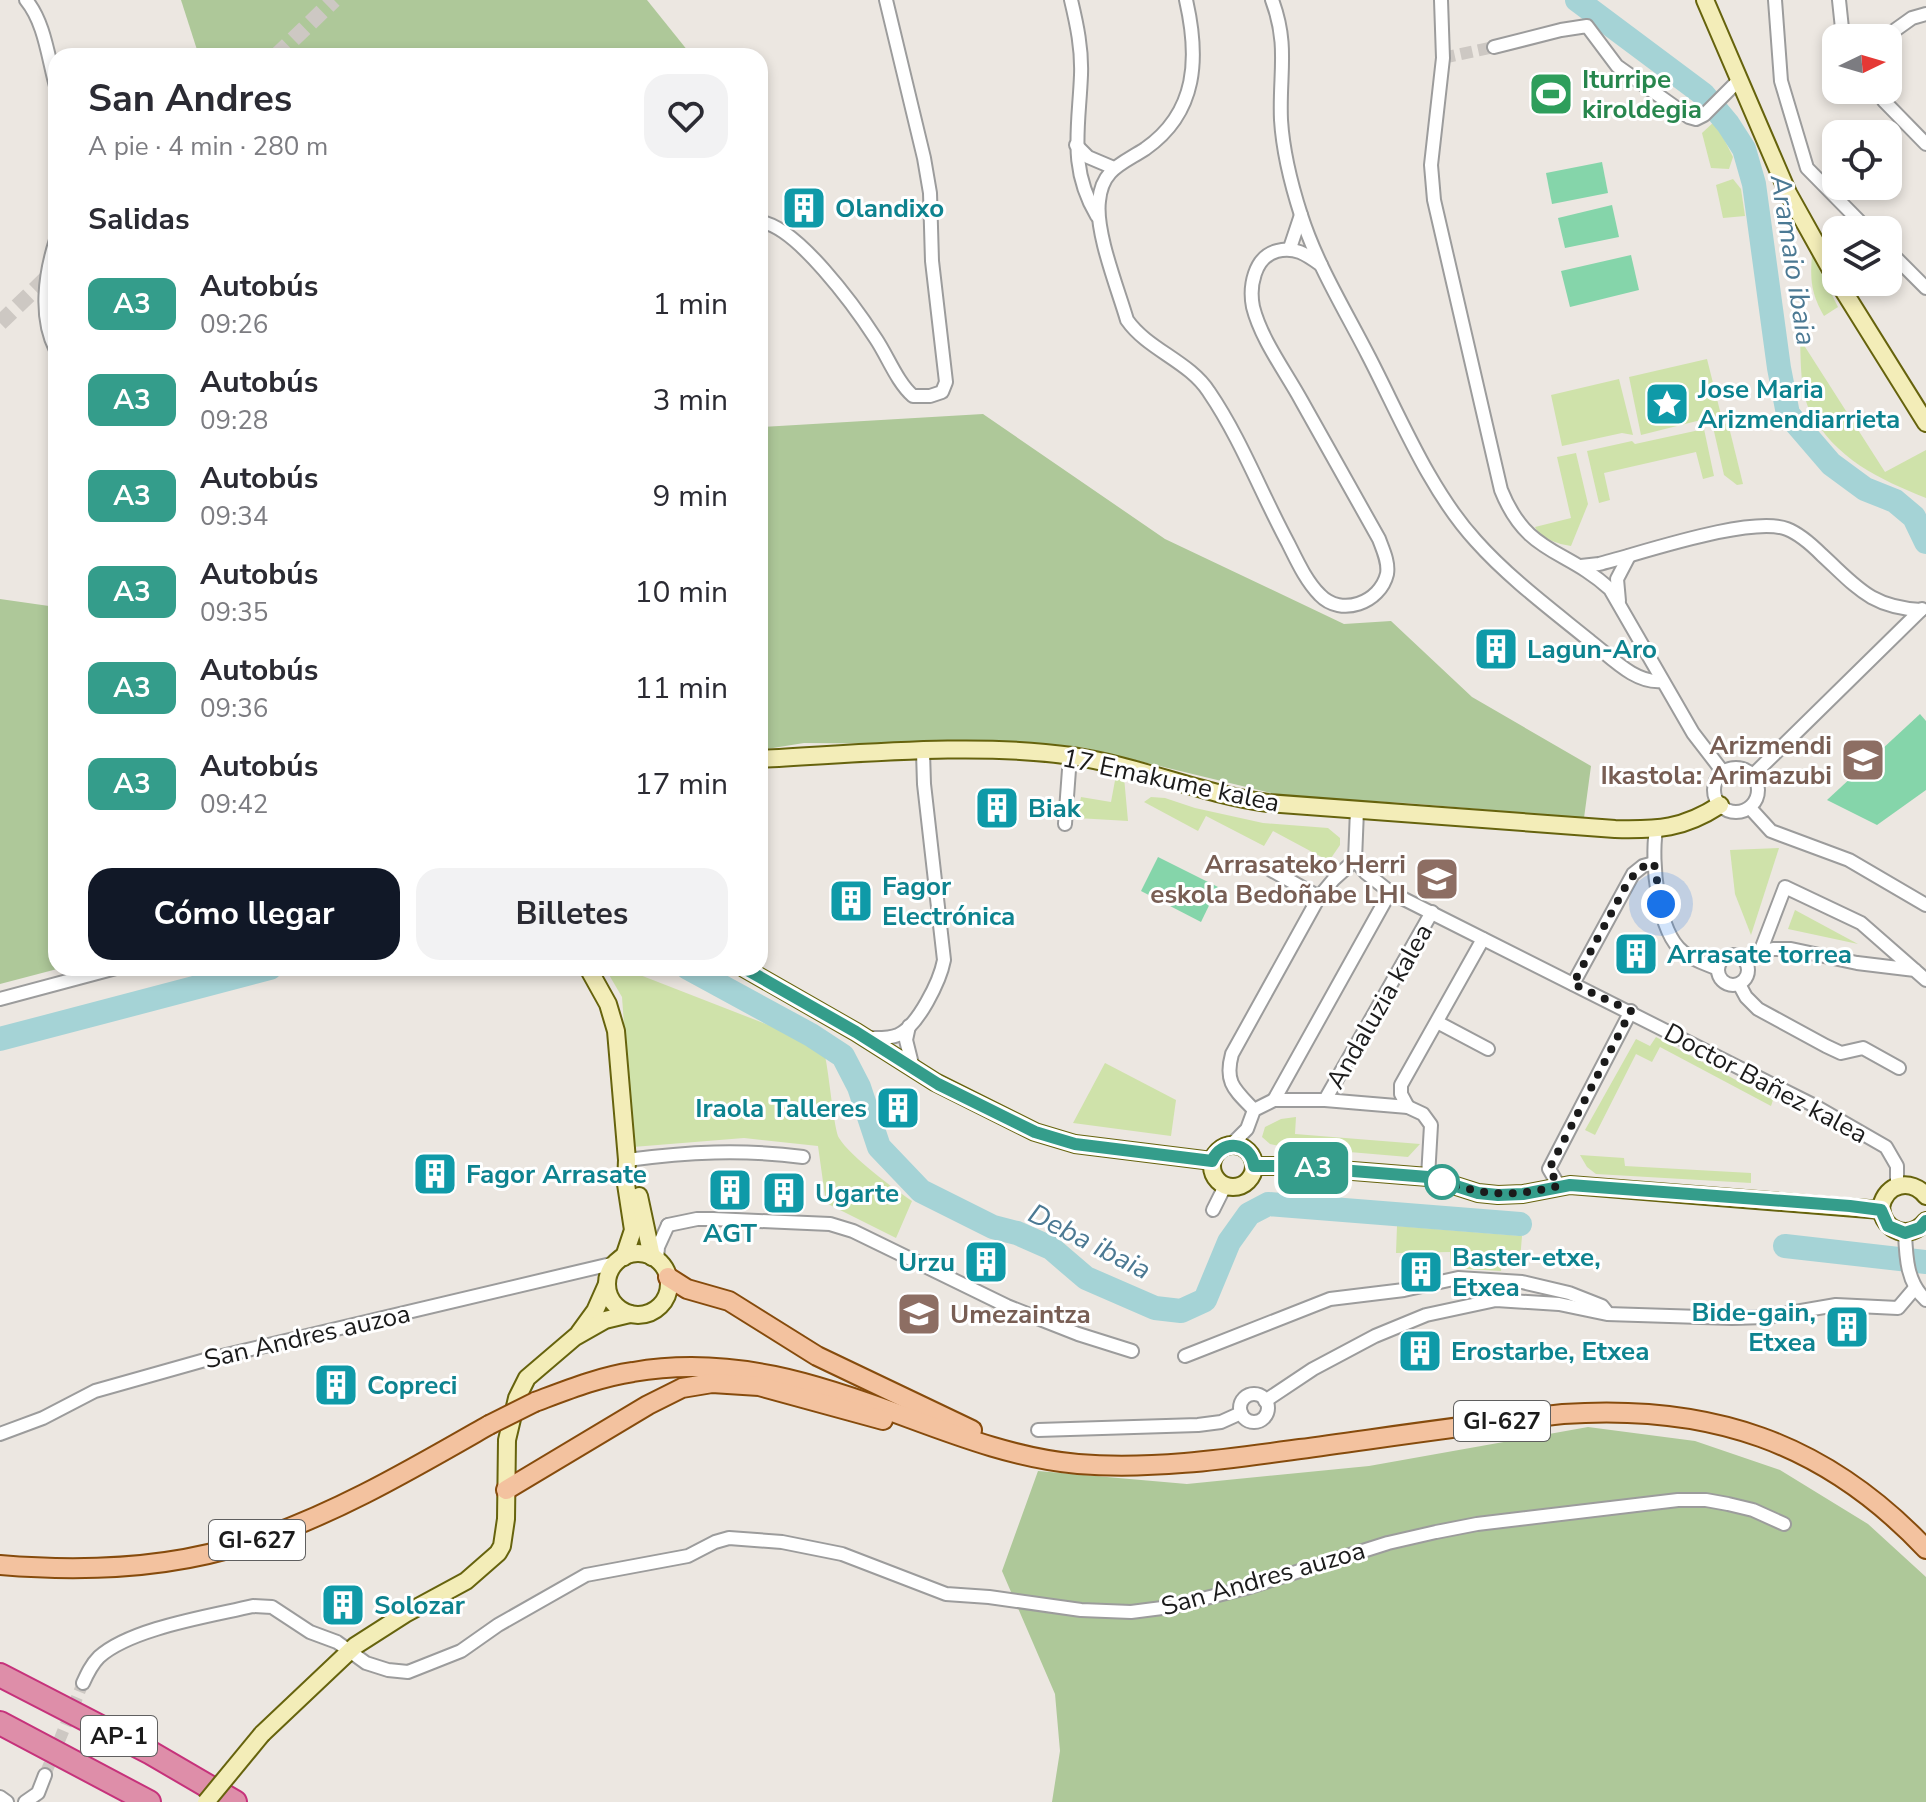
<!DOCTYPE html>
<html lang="es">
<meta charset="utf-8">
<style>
body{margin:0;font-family:"Nunito Sans",sans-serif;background:#f2f2f3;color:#2b2b33;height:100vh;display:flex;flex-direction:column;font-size:30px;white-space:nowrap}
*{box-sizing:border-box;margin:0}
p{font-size:26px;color:#7c7c81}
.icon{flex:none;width:44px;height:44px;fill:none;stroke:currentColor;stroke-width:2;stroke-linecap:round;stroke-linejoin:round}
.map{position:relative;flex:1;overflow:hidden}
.panel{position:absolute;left:48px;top:48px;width:720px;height:928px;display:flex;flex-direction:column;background:#fff;border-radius:24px;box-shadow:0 4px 12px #0003}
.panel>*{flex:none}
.badge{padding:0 16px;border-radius:12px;font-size:28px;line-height:52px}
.needle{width:52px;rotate:85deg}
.buttons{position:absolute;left:1822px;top:24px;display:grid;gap:16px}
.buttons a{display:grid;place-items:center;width:80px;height:80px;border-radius:16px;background:#fff;box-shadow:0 4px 12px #0003;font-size:40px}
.you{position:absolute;width:40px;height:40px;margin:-20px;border:6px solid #fff;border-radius:50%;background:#1a73e8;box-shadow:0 0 0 12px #1a73e833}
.map>.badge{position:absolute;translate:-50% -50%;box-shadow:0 0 0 4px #fff}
h2{padding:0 40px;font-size:30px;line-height:72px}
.round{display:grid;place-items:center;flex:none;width:84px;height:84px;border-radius:24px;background:#f2f2f3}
.headline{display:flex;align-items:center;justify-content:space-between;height:136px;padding:0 40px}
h1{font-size:38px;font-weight:700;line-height:60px}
.primary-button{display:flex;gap:16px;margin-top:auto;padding:16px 40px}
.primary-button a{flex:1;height:92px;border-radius:24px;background:#111827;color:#fff;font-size:32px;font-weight:700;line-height:92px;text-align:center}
.primary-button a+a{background:#f2f2f3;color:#2b2b33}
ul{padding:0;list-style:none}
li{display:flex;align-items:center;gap:24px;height:96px;padding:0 40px}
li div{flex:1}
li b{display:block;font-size:30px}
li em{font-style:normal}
li .badge{min-width:88px;font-weight:700;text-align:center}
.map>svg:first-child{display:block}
.grass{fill:#cfe2aa}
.forest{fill:#aec899}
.pitch{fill:#85d5aa}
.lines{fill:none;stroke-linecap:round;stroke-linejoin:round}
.river{stroke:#a5d3d6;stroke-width:24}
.street-tunnel{stroke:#cdc8c3;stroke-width:12;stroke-dasharray:12 6;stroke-linecap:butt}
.secondary-tunnel{stroke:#cdc8c3;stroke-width:16;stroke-dasharray:16 8;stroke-linecap:butt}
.street-casing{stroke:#9c9c9c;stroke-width:16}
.secondary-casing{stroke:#66630d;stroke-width:20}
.primary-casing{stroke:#864b0c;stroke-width:22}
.highway-casing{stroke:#c6327b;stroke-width:26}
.street{stroke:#fff;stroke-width:12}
.secondary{stroke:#f3edb8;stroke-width:16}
.primary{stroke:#f3c29f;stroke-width:18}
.highway{stroke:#de8ea9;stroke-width:22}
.secondary-bridge-casing{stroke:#66630d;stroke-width:20;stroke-linecap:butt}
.primary-bridge-casing{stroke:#864b0c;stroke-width:22;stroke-linecap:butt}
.secondary-bridge{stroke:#f3edb8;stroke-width:16}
.primary-bridge{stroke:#f3c29f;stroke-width:18}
.line-casing{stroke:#fff;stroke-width:18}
.line{stroke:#349d8b;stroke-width:12}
.walk{stroke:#1b1b1b;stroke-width:8;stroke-dasharray:0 14.4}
.stop-dot{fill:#fff;stroke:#349d8b;stroke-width:4}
.labels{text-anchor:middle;stroke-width:6;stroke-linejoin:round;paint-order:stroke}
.shield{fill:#fff;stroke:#5f5f5f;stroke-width:2}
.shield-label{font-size:24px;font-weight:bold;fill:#1b1b1b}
.leisure-label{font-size:26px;font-weight:bold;fill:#27864d;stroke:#fff;text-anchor:start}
.culture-label{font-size:26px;font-weight:bold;fill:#0d838f;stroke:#fff;text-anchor:start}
.education-label{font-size:26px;font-weight:bold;fill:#785e54;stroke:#fff;text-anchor:end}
.street-label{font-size:26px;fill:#1b1b1b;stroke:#fff}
.water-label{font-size:28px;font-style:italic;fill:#4b7993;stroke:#fff}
</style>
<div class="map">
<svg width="1926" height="1802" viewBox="0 0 1926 1802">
<rect width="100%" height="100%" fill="#ece7e1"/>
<!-- grass -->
<g class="grass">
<polygon points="1715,121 1733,157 1729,169 1711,168 1702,133"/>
<polygon points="1733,179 1741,189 1745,216 1723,218 1716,185"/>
<path d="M1812 255 1838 307 1824 316C1811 294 1810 279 1812 255Z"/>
<path d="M1800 339 1885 472 1926 450V498C1879 479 1835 459 1810 411 1800 391 1801 361 1800 339Z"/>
<polygon points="1707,359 1721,415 1641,435 1629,377"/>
<polygon points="1619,379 1633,435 1622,433 1562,446 1551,395"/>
<polygon points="1728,423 1743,484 1737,485 1724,475 1713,427"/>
<polygon points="1704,429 1714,476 1703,479 1696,452 1604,473 1610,500 1599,503 1587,451 1632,441 1635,444"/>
<path d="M1576 453 1588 504 1571 546C1558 544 1541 539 1535 527L1571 518 1557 457Z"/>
<polygon points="1116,775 1124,777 1128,821 1077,818 1081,797 1111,802"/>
<polygon points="1151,797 1165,798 1195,808 1263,823 1328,828 1340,838 1340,845 1329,861 1273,831 1264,846 1206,816 1198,831 1144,802"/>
<polygon points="1779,848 1751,935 1735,894 1730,850"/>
<polygon points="1795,910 1858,944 1788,929"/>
<path d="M605 968H622L789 1033 825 1056C829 1073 834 1130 839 1138 850 1156 894 1189 912 1201L896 1238 826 1203 818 1146 744 1138 633 1147 622 997Z"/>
<polygon points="1656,1037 1773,1100 1771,1106 1660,1047 1652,1062 1636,1054 1595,1135 1585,1130 1636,1039 1650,1046"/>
<polygon points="1105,1063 1176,1100 1171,1136 1073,1123"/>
<polygon points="1296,1117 1295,1134 1420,1144 1408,1157 1279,1146 1270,1144 1262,1137 1265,1127 1281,1119"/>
<polygon points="1580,1155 1624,1158 1625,1166 1751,1173 1751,1183 1596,1174 1587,1167"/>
<polygon points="1397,1226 1522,1236 1520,1260 1503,1256 1501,1271 1451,1268 1450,1252 1396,1253"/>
</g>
<!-- forest -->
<g class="forest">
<polygon points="181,0 647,0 692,56 199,56"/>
<polygon points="983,414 1165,539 1344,624 1391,621 1472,697 1591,766 1584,818 1406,803 1288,797 1085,748 1062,745 804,743 760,750 760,427"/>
<polygon points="0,599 56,607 56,968 61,968 0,984"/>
<polygon points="1588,1427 1695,1441 1780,1470 1868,1524 1926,1577 1926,1802 1052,1802 1060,1751 1055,1694 1002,1571 1038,1471 1187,1484 1369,1466"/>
</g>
<!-- pitch -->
<g class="pitch">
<polygon points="1602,162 1608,193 1552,204 1546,173"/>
<polygon points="1612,205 1619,237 1565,248 1558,218"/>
<polygon points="1631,255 1639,290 1570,307 1561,271"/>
<polygon points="1920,714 1926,721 1926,790 1877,825 1827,800"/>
<polygon points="1158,857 1218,887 1201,922 1141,891"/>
</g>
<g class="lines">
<!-- river -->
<g class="river">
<polyline points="1577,0 1703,94 1728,124 1744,149 1754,184 1779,368 1788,414 1831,464 1865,489 1895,501 1914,517 1926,542"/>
<polyline points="688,968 811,1035 843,1056 859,1087 879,1147 921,1191 993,1227 1017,1233 1051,1248 1086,1278 1155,1308 1181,1311 1205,1300 1229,1242 1249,1214 1268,1204 1520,1224"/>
<polyline points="0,1039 270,968"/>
<polyline points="1785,1246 1926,1262"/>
</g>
<!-- street-tunnel -->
<g class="street-tunnel">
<polyline points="1443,58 1494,47"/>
<polyline points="45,1775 83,1683"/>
</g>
<!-- secondary-tunnel -->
<g class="secondary-tunnel">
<polyline points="276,56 334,0"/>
<polyline points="0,323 56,269"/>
</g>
<!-- street casing -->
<g class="street-casing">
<g id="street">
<path d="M26 0C45 23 48 58 56 86"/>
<path d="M1071 0C1077 25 1082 49 1081 75 1079 128 1068 167 1097 216"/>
<path d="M1186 0C1199 57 1198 112 1145 149 1122 164 1102 169 1099 201 1095 232 1118 289 1127 320 1148 350 1189 361 1209 392 1241 439 1261 493 1288 543 1297 561 1306 581 1320 595 1341 617 1380 603 1387 574 1389 562 1383 550 1379 539 1353 493 1327 446 1301 400 1285 371 1261 339 1253 307 1249 287 1254 257 1277 251 1295 246 1307 255 1321 265"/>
<path d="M1272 0C1289 45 1279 74 1281 120 1283 152 1291 184 1301 215 1317 265 1345 310 1369 357 1400 417 1430 491 1476 541 1509 578 1552 610 1590 641 1611 657 1635 684 1662 681"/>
<path d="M1441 0 1443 58 1431 165 1434 200 1501 490C1527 555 1565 548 1610 589L1693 733 1723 772"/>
<polyline points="1775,0 1781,81 1807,168 1868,230"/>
<polyline points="1839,0 1843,38"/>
<polyline points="1884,38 1912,18 1926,14"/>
<polyline points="1494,47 1561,30 1587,26 1617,66 1689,117 1696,119 1704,115 1739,80"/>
<polyline points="1878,90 1884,101 1926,144"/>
<polyline points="1076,145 1088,157 1114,168"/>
<path d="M760 222C796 225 856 308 876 339 888 357 897 382 913 396H930L942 392 946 382 932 261 930 193 924 158 886 0"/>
<path d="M56 240C45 274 39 317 56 350"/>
<polyline points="1290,248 1301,215"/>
<polyline points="1888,250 1926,288"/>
<path d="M1581 566 1599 564C1639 554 1751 515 1787 529 1800 534 1812 545 1822 555 1857 587 1870 607 1921 610"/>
<polyline points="1619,601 1617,579 1629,556"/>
<circle cx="1736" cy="790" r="22"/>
<polyline points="1753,775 1922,609"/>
<polyline points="1750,808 1771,831 1849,860 1926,905"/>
<polyline points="1357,810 1355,860 1366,873 1390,892 1813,1105 1886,1147 1897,1166 1897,1186"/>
<polyline points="1065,824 1070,756"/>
<path d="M1656 830C1651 861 1657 931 1683 952 1693 960 1706 964 1718 969"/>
<polyline points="1271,870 1319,897"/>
<circle cx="1733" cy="970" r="15"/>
<polyline points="1915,970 1857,963 1791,949 1773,949 1759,955 1785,887 1861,923 1926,980"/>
<polyline points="1573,984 1633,874 1643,866 1654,863"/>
<polyline points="1739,984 1746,997 1758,1009 1826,1046 1841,1053 1863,1048 1899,1068"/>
<polyline points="0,999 116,968"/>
<polyline points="1437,1022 1488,1049"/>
<polyline points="909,1026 906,1040 913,1068"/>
<path d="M867 1038C877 1038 889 1039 898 1035 918 1026 940 981 944 960L924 784 923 752"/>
<polyline points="1274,1100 1390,892"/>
<polyline points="1325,1100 1432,912"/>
<polyline points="1408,1107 1401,1094 1401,1085 1483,939"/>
<path d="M1254 1110C1235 1090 1224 1083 1232 1054L1319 897 1334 879 1355 860"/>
<polyline points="1231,1145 1247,1129 1254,1110 1274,1100 1325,1100 1408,1107 1423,1114 1431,1125 1428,1177"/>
<path d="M627 1160C688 1152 741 1149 803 1157"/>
<polyline points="1559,1186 1549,1169 1631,1011"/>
<polyline points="1213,1210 1225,1186"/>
<polyline points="668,1225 697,1219 713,1219 830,1224 853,1231 1007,1306 1078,1334 1132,1351"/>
<path d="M1905 1233C1906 1258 1907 1283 1926 1300"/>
<polyline points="657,1260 658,1247 668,1225"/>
<polyline points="1185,1356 1330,1299 1404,1290 1458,1278 1522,1282 1569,1293 1602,1306 1606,1311"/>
<circle cx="1254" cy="1408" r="14"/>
<polyline points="1265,1401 1313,1369 1375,1336 1426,1315 1496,1300 1559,1304 1607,1314 1732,1318 1766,1317 1836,1305 1898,1308 1915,1288"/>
<polyline points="1038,1430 1198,1425 1221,1422 1241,1413"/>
<polyline points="0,1434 43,1418 95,1391 205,1360 611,1264 621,1259"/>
<path d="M83 1683C87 1674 91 1665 99 1657 131 1628 211 1616 253 1606L272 1607 310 1632 337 1642 366 1663 388 1670 408 1672 461 1651 498 1625 586 1575 688 1556 715 1542 729 1538 782 1542 842 1554 946 1594 989 1597 1081 1610 1131 1612 1170 1607 1246 1588 1388 1543 1436 1532 1477 1524 1678 1500H1706L1728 1504 1753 1510 1784 1524"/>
<polyline points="0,1797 7,1802"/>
<polyline points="25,1802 38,1793 45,1775"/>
</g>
</g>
<!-- secondary casing -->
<g class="secondary-casing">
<g id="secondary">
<polyline points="1705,0 1788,193 1836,279"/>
<polyline points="1838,282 1926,423"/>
<path d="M760 759C859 754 975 742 1072 756 1139 766 1201 794 1268 803L1615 829C1658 830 1683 829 1720 805"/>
<polyline points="588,968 608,1004 616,1031 627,1160 626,1184 633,1230 624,1257"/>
<polyline points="744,968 856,1032 935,1082 1035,1132 1075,1144 1212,1161"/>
<circle cx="1233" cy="1166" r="21"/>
<polyline points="1254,1166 1290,1166 1428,1177 1478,1193 1498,1195 1523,1194 1570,1185 1881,1210"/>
<polyline points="639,1196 652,1257"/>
<path d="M1926 1196C1911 1178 1886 1183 1881 1207 1883 1232 1910 1241 1926 1221"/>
<circle cx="638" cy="1284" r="31"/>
<polyline points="579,1333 595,1311 607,1284"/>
<polyline points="262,1734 355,1646 405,1614 466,1581 498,1553 502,1546 506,1519 507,1440 517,1398 527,1378 575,1337 605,1320 630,1314"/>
</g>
</g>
<!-- primary casing -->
<g class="primary-casing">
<g id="primary">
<polyline points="668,1277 687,1289 729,1301 817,1356 972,1430"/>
<path d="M535 1402C567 1390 599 1377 633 1372 731 1355 819 1384 909 1418 963 1438 1020 1459 1078 1464 1152 1470 1227 1459 1300 1449 1388 1437 1476 1424 1563 1414 1709 1404 1824 1441 1926 1549"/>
<polyline points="506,1490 648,1405 682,1388 712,1383 759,1386 883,1420"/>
<path d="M0 1565C83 1572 169 1569 248 1543 334 1515 412 1469 489 1425"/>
</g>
</g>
<!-- highway casing -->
<g class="highway-casing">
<g id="highway">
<polyline points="0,1675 151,1753 235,1802"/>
<polyline points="0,1723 149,1802"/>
</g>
</g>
<!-- street -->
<use href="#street" class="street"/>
<!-- secondary -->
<use href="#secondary" class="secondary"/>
<!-- primary -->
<use href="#primary" class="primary"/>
<!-- highway -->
<use href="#highway" class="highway"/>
<!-- secondary-bridge casing -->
<g class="secondary-bridge-casing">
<polyline id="secondary-bridge" points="206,1802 262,1734"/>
</g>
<!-- primary-bridge casing -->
<g class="primary-bridge-casing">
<polyline id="primary-bridge" points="489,1425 535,1402"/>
</g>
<!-- secondary-bridge -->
<use href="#secondary-bridge" class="secondary-bridge"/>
<!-- primary-bridge -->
<use href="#primary-bridge" class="primary-bridge"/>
</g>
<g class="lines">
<!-- line casing -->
<g class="line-casing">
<path id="line" d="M744 968 856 1032 938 1084 1035 1132 1075 1144 1212 1161C1222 1139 1250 1141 1254 1166H1290L1428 1177 1478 1193 1498 1195 1523 1194 1570 1185 1850 1206 1881 1210 1888 1226 1905 1233 1920 1228 1926 1221"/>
</g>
<!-- line -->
<use href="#line" class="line"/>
<!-- walk -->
<path class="walk" d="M1442 1182C1490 1196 1510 1197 1559 1186L1549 1169 1631 1011 1573 984 1628 882 1640 868 1654 863 1661 904"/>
</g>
<!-- icons -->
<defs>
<g id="stadium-square" transform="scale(2.3)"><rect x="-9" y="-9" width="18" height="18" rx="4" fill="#2e9e5b" stroke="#fff"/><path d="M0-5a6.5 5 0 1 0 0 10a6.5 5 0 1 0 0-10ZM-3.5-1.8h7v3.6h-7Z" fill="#fff"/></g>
<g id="building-square" transform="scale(2.3)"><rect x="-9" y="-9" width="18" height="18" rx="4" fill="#0f9aa8" stroke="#fff"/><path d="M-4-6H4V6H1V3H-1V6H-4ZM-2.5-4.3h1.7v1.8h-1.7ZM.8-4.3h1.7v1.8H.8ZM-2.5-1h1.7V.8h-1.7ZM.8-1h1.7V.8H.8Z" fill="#fff"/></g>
<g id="sight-square" transform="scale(2.3)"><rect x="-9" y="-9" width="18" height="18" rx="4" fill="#0f9aa8" stroke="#fff"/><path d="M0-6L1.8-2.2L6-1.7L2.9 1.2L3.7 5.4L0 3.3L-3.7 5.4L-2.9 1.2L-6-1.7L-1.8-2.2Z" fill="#fff"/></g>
<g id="school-square" transform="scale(2.3)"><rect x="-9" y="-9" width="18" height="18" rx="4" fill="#8d6e63" stroke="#fff"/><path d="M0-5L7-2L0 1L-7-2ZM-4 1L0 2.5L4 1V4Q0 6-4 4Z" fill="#fff"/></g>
</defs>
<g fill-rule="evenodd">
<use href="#stadium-square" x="1551" y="94"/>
<use href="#building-square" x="804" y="208"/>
<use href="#sight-square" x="1667" y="404"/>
<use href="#building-square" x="1496" y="649"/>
<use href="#school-square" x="1863" y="760"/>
<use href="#building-square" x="997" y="808"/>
<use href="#school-square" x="1437" y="879"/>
<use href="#building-square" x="851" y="901"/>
<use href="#building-square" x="1636" y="954"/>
<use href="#building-square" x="898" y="1108"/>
<use href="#building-square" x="435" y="1174"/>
<use href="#building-square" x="730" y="1190"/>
<use href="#building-square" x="784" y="1193"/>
<use href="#building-square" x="986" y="1262"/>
<use href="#building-square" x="1421" y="1272"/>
<use href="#school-square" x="919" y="1314"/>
<use href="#building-square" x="1847" y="1327"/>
<use href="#building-square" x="1420" y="1351"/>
<use href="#building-square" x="336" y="1385"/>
<use href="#building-square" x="343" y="1605"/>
</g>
<!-- markers -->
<circle class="stop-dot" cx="1442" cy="1182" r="16"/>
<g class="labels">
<!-- shield labels -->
<g class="shield">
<rect x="1454" y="1401" width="96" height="40" rx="6"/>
<rect x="209" y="1520" width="96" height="40" rx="6"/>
<rect x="81" y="1716" width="76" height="40" rx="6"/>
</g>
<g class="shield-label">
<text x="1502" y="1429">GI-627</text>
<text x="257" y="1548">GI-627</text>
<text x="119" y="1744">AP-1</text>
</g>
<!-- leisure labels -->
<g class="leisure-label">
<text x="1582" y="88">Iturripe<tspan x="1582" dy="30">kiroldegia</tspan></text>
</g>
<!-- culture labels -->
<g class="culture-label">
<text x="835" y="217">Olandixo</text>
<text x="1698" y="398">Jose Maria<tspan x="1698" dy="30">Arizmendiarrieta</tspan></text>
<text x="1527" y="658">Lagun-Aro</text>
<text x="1028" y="817">Biak</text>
<text x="882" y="895">Fagor<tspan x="882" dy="30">Electrónica</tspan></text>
<text x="1667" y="963">Arrasate torrea</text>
<text x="867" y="1117" text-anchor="end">Iraola Talleres</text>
<text x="466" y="1183">Fagor Arrasate</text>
<text x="815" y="1202">Ugarte</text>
<text x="730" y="1242" text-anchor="middle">AGT</text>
<text x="1452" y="1266">Baster-etxe,<tspan x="1452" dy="30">Etxea</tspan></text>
<text x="955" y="1271" text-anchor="end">Urzu</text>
<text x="1816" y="1321" text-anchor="end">Bide-gain,<tspan x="1816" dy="30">Etxea</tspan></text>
<text x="1451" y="1360">Erostarbe, Etxea</text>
<text x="367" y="1394">Copreci</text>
<text x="374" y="1614">Solozar</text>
</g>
<!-- education labels -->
<g class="education-label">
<text x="1832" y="754">Arizmendi<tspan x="1832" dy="30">Ikastola: Arimazubi</tspan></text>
<text x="1406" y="873">Arrasateko Herri<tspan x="1406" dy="30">eskola Bedoñabe LHI</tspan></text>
<text x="950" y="1323" text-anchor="start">Umezaintza</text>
</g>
<!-- street labels -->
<g class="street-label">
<text transform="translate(1171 780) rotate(12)" y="9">17 Emakume kalea</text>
<text transform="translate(1379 1006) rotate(-60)" y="9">Andaluzia kalea</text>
<text transform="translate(1766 1083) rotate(28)" y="9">Doctor Bañez kalea</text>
<text transform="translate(307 1336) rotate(-13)" y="9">San Andres auzoa</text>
<text transform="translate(1263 1578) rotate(-16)" y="9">San Andres auzoa</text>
</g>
<!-- water labels -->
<g class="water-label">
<text transform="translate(1794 260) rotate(81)" y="10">Aramaio ibaia</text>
<text transform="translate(1090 1241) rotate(27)" y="10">Deba ibaia</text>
</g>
</g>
</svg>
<div class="buttons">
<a><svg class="needle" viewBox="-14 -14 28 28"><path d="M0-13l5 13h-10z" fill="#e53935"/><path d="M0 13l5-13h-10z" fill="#7c7c81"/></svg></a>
<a><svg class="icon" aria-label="locate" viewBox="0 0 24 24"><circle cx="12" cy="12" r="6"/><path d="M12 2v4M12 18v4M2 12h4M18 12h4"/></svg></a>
<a><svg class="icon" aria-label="layers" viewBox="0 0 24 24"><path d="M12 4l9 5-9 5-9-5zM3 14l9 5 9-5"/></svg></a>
</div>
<div class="you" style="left:1661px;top:904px"></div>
<b class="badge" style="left:1313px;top:1168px;background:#349d8b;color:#fff">A3</b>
<section class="panel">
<div class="headline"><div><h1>San Andres</h1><p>A pie · 4 min · 280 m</p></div><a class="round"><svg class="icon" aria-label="heart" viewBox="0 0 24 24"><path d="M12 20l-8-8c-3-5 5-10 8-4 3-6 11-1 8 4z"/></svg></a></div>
<h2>Salidas</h2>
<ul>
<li><span class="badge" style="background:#349d8b;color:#fff">A3</span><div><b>Autobús</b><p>09:26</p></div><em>1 min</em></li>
<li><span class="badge" style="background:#349d8b;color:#fff">A3</span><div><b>Autobús</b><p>09:28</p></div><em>3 min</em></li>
<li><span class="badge" style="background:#349d8b;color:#fff">A3</span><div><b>Autobús</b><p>09:34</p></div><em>9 min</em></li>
<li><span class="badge" style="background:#349d8b;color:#fff">A3</span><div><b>Autobús</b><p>09:35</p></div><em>10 min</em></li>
<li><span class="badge" style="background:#349d8b;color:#fff">A3</span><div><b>Autobús</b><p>09:36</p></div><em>11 min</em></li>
<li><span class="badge" style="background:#349d8b;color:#fff">A3</span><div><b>Autobús</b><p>09:42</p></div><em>17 min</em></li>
</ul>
<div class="primary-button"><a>Cómo llegar</a><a>Billetes</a></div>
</section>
</div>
